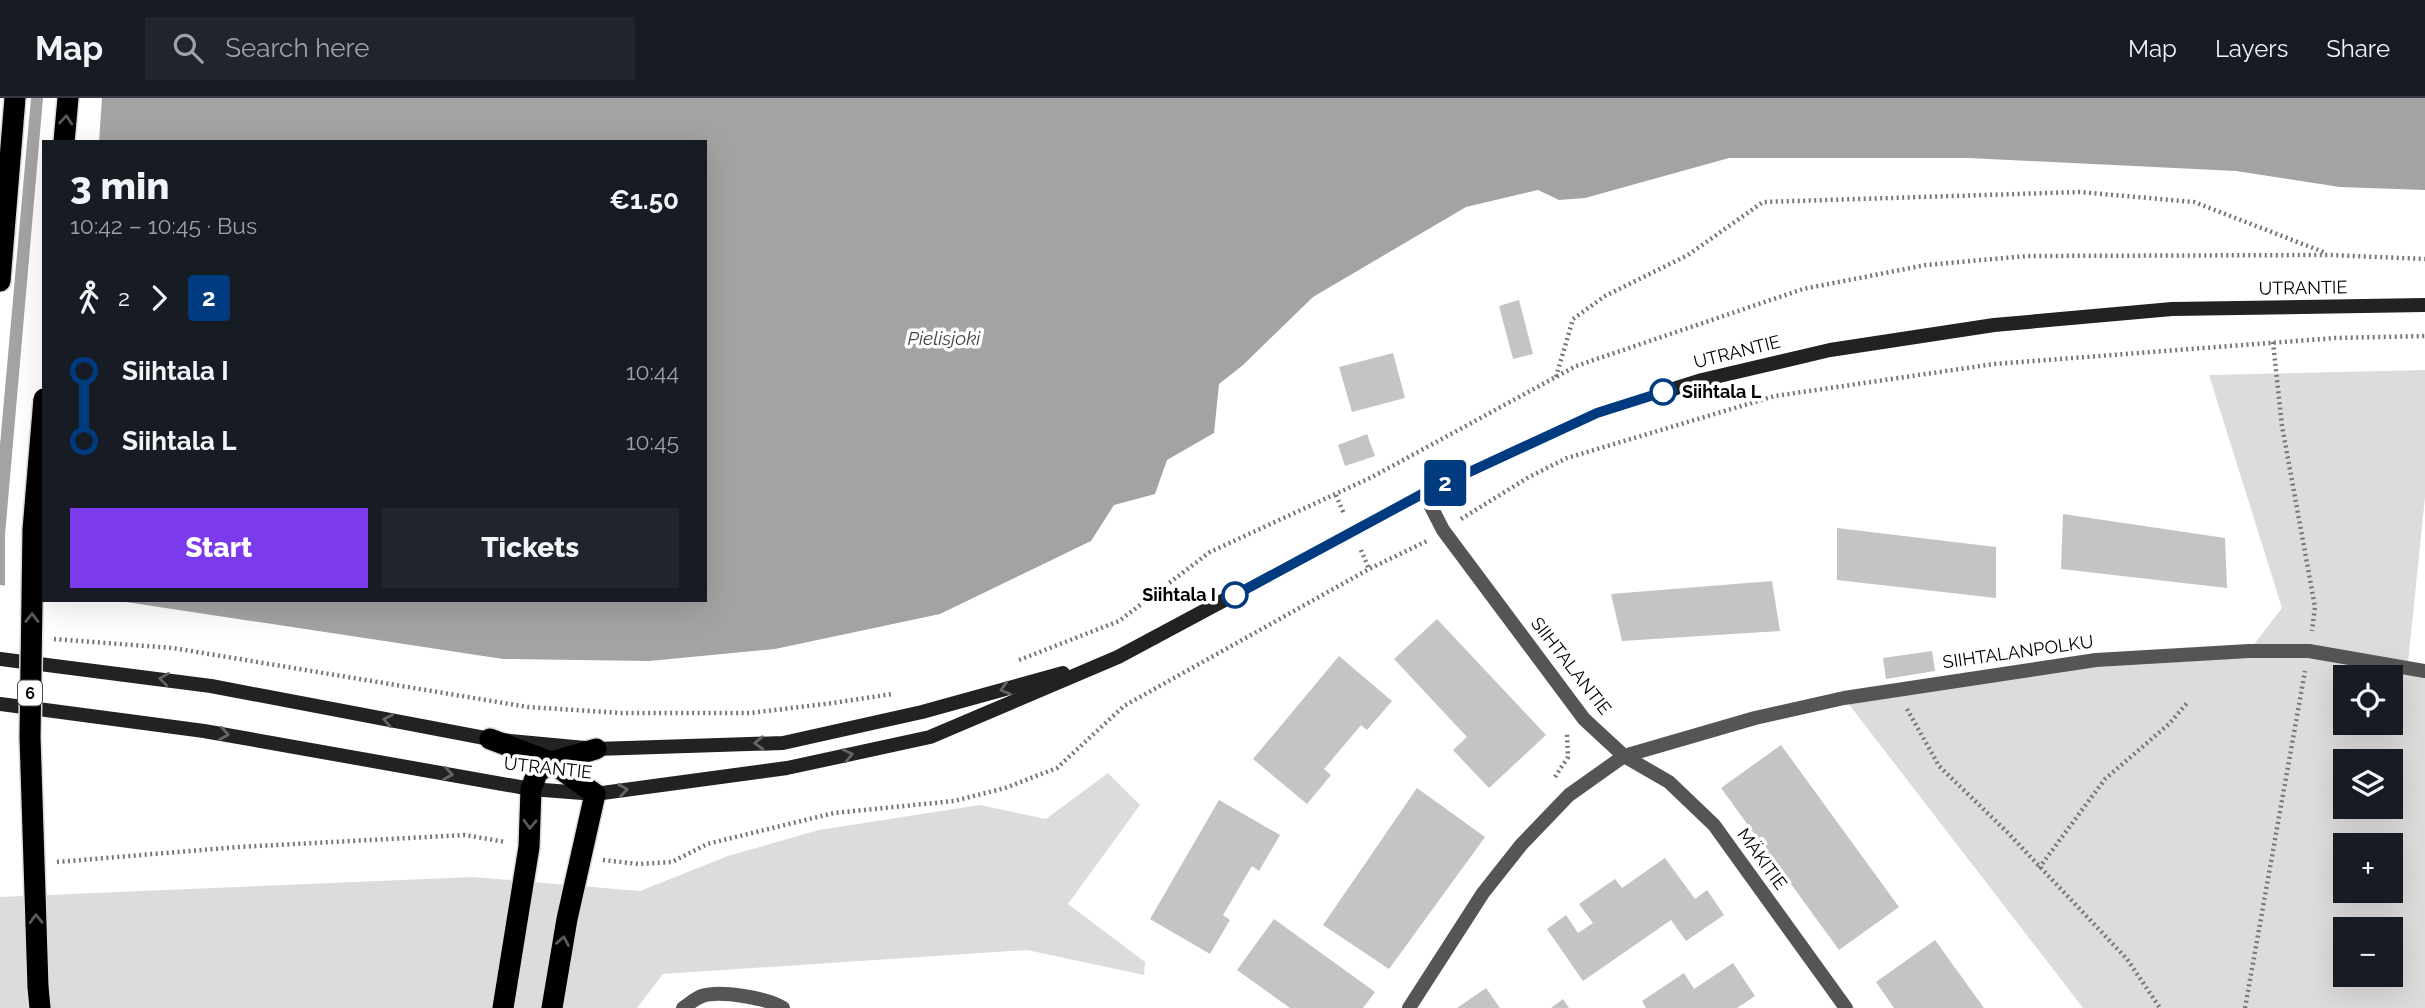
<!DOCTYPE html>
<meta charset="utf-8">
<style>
body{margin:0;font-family:Raleway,sans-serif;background:#20242c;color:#f1f3f6;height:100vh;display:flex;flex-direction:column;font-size:26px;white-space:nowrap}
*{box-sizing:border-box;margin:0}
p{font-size:23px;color:#9ea1a6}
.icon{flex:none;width:38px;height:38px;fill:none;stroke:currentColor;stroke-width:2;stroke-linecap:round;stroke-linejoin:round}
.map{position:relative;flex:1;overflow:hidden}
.panel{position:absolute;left:42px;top:42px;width:665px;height:462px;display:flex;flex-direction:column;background:#171b24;border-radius:0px;box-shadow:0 7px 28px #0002}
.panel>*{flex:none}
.badge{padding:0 14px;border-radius:5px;font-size:24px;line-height:46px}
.controls{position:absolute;left:2333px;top:567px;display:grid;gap:14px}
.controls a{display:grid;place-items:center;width:70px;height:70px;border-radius:0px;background:#171b24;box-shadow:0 7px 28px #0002;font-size:35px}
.map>.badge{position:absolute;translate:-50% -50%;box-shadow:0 0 0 4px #fff}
.legs{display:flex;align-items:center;gap:10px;height:77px;padding:0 28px;font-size:23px}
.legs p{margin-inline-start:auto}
.summary{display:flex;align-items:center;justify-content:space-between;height:119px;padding:0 28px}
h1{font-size:38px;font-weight:800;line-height:52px}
.cta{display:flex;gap:14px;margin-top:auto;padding:14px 28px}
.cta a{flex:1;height:80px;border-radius:0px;background:#7c3aed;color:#fff;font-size:28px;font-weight:800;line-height:80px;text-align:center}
.cta a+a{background:#20242c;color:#f1f3f6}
ul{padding:0 28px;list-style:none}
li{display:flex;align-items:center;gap:24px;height:70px;font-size:26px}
li i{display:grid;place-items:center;width:10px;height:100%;margin:0 9px;background:currentColor}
li i::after{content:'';width:18px;height:18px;margin:-9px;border:5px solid;border-radius:50%;background:#171b24}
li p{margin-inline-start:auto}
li:first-child i{background:linear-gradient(#0000 50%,currentColor 0)}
li:last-child i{background:linear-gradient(currentColor 50%,#0000 0)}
header{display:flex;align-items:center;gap:42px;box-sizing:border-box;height:98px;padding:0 35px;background:#171b24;border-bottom:2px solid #363941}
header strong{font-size:33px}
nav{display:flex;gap:38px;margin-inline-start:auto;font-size:24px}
.search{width:490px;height:63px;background:#20242c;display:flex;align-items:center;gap:18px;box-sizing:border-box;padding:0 24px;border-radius:0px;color:#9ea1a6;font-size:26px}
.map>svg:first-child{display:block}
.green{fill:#dcdcdc;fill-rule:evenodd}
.water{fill:#a3a3a3}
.pier{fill:#fff}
.building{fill:#c4c4c4}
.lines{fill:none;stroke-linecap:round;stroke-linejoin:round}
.motorway-casing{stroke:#dbdbdb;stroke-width:24}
.path{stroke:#777;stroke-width:4.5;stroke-dasharray:2 3.5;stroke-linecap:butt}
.service{stroke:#555;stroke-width:14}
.minor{stroke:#555;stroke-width:14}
.secondary{stroke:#222;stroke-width:14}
.motorway{stroke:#000;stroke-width:21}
.motorway-bridge-casing{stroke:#dbdbdb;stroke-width:24;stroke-linecap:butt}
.motorway-bridge{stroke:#000;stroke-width:21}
.oneway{stroke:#595959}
.oneway2{stroke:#646464}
.line-1-casing{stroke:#fff;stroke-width:16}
.line-1{stroke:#003b80;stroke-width:10}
.stop-1-dot{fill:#fff;stroke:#003b80;stroke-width:3.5}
.labels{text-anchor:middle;stroke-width:7;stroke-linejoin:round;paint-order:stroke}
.shield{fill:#fff;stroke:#4c4c4c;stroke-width:2}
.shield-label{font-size:16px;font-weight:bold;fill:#000}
.street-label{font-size:18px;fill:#000;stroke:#fff}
.stop-label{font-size:18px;font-weight:bold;fill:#000;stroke:#fff;text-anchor:start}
.water-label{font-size:19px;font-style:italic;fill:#444;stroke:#fff}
</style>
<header>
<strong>Map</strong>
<div class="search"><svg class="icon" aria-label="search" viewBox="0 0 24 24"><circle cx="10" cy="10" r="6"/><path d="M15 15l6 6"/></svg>Search here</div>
<nav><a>Map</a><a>Layers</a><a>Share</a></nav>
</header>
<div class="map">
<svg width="2425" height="910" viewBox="0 0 2425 910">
<rect width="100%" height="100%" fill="#fff"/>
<!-- green -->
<g class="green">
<path d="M2425 272V399L2407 575 2425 577V910H2083L1844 600 2096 562 2249 553 2282 510 2209 277ZM2345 579H2390V625H2345ZM2345 663H2390V709H2345ZM2345 747H2390V793H2345ZM2345 831H2390V877H2345Z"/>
<polygon points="1108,675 1140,707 1068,806 1145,864 1144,877 1027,852 663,876 637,910 0,910 0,799 473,779 640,793 728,758 819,732 980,707 1046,721"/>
</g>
<!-- water -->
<polygon class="water" points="0,0 2425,0 2425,92 2340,89 2236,73 1969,60 1729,60 1585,100 1559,102 1538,92 1466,109 1313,199 1243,267 1219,286 1214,335 1167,362 1155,396 1114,407 1091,443 940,516 775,551 649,563 503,561 113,502 705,502 705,44 44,44 44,492 0,487"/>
<!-- pier -->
<g class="pier">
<polygon points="0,0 31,0 0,347"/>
<polygon points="43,0 102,0 99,44 44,44 44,495 5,491 5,437"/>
</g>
<!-- building -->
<g class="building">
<polygon points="1519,202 1533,256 1513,261 1499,208"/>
<polygon points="1393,255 1405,300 1352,314 1339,269"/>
<polygon points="1367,336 1375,358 1345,368 1338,347"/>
<polygon points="2063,416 2225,440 2227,490 2061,471"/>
<polygon points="1837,430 1996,449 1996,500 1837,482"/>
<polygon points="1772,483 1780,533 1622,543 1611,496"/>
<polygon points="1437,521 1546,637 1489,690 1453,652 1467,639 1394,561"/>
<polygon points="1932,553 1935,573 1886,581 1883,560"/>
<polygon points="1339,558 1392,603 1367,632 1361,627 1324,671 1331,677 1307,706 1253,661"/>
<polygon points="1781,647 1899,809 1839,852 1721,690"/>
<polygon points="1417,690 1485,739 1389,871 1323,827"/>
<polygon points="1219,702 1280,737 1259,773 1252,768 1223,817 1230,822 1210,856 1150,821"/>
<polygon points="1665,760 1695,801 1707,792 1724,817 1686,843 1671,822 1583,883 1547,831 1566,817 1578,835 1593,825 1579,806 1615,781 1622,790"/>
<polygon points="1274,821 1375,894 1363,910 1290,910 1237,872"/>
<polygon points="1935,842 1984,910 1894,910 1876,884"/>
<polygon points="1733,865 1755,898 1737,910 1646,910 1642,903 1684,875 1694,891"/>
<polygon points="1486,890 1500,910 1457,910"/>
<polygon points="1563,901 1569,910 1551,910"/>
</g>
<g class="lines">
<!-- motorway casing -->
<g class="motorway-casing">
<g id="motorway">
<polyline points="64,44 68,0"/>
<polyline points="0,183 15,0"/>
<polyline points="490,641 551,664 595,696 567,821 552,910"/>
<polyline points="38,889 40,910"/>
<polyline points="503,910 529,749 531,691 537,675 551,664 596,651"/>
</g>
</g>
<!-- path -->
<g class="path">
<polyline points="2273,244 2282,328 2315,509 2312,533"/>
<polyline points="1556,279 1573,221 1605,198 1688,157 1763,104 2080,94 2194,104 2326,155"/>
<polyline points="1336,397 1344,416"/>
<polyline points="1461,421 1529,379 1567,360 1775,298 1994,266 2335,240 2425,238"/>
<polyline points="1361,452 1369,471"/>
<polyline points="54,541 173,550 528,609 622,615 750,615 833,605 892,596"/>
<polyline points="1019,562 1119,523 1210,454 1372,379 1576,268 1803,191 1926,167 2027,158 2330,157 2425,161"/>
<polyline points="1907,611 1939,668 2007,734 2127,861 2160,910"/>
<polyline points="1555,679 1568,659 1567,636"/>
<polyline points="603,762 638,766 672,764 707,746 834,715 954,703 1005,690 1057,670 1124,608 1369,471 1427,443"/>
<polyline points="57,764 238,749 465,737 505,744"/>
<polyline points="2039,770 2105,681 2169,626 2188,604"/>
<polyline points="2245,910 2305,573"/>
</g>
<!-- service -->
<path class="service" d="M683 910C689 906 696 900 702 898 720 892 767 900 783 910"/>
<!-- minor -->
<g class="minor">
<polyline points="1424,395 1443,432 1584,621 1624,658 1669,684 1714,727 1846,910"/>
<polyline points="1409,910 1483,795 1521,747 1569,697 1624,658 1755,620 1844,600 2096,562 2249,553 2309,553 2425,573"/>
</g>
<!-- secondary -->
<g class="secondary">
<polyline points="0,561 211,588 490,641 596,651 783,645 922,614 1063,575"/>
<polyline points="0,606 204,633 531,691 595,696 787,670 930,639 1118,559 1424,395 1597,315 1702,282 1830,252 1994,227 2172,211 2425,207"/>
</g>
<!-- motorway -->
<use href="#motorway" class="motorway"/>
<!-- motorway-bridge casing -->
<g class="motorway-bridge-casing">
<polyline id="motorway-bridge" points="38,889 30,639 33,432 44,301"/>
</g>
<!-- motorway-bridge -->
<use href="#motorway-bridge" class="motorway-bridge"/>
</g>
<!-- one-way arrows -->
<defs><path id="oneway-chevron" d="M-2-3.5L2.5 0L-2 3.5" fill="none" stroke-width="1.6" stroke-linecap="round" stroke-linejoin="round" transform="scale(1.75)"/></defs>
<g class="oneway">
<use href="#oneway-chevron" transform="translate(66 22) rotate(-85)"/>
<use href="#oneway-chevron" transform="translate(32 520) rotate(-89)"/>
<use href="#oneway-chevron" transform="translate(530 726) rotate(92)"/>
<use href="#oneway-chevron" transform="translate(36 821) rotate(-92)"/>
<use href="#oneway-chevron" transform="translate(563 843) rotate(-80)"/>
</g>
<g class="oneway2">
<use href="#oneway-chevron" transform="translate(164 581) rotate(-172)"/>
<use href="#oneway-chevron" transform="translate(1005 591) rotate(164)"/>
<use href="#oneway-chevron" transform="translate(388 622) rotate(-169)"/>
<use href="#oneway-chevron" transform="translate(224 636) rotate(10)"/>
<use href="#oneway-chevron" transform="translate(759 645) rotate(178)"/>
<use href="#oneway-chevron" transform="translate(848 657) rotate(-12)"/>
<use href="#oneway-chevron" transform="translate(448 676) rotate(10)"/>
<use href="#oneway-chevron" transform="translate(623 692) rotate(-8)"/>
</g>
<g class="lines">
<!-- line-1 casing -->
<g class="line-1-casing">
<polyline id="line-1" points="1235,497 1424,395 1597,315 1663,294"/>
</g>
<!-- line-1 -->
<use href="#line-1" class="line-1"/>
</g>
<!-- markers -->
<g class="stop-1-dot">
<circle cx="1663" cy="294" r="12"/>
<circle cx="1235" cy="497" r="12"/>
</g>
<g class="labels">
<!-- shield labels -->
<rect class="shield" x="18" y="582.5" width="24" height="25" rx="5"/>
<g class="shield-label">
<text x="30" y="601">6</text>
</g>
<!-- street labels -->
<g class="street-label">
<text transform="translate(2303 190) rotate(-1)" y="6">UTRANTIE</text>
<text transform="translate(1737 254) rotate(-14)" y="6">UTRANTIE</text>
<text transform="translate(2018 554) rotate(-8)" y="6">SIIHTALANPOLKU</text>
<text transform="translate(1571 568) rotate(52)" y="6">SIIHTALANTIE</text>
<text transform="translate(548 670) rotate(6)" y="6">UTRANTIE</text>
<text transform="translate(1762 761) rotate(54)" y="6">MÄKITIE</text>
</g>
<!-- stop labels -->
<g class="stop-label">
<text x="1682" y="300">Siihtala L</text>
<text x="1216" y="503" text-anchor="end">Siihtala I</text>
</g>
<!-- water labels -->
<g class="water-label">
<text x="944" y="247">Pielisjoki</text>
</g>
</g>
</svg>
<div class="controls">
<a><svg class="icon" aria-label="locate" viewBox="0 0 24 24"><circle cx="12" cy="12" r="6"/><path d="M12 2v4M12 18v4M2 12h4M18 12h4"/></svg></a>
<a><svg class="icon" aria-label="layers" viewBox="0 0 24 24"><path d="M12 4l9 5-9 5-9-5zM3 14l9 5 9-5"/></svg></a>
<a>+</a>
<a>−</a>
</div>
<b class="badge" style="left:1445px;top:385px;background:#003b80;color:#fff">2</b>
<section class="panel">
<div class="summary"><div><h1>3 min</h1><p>10:42 – 10:45 · Bus</p></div><b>€1.50</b></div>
<div class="legs"><svg class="icon" aria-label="walk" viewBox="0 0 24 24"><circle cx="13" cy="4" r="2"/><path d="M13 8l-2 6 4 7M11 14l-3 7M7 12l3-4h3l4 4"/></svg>2<svg class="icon" aria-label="forward" viewBox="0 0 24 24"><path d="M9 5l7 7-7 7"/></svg><b class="badge" style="background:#003b80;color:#fff">2</b></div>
<ul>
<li><i style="color:#003b80"></i><b>Siihtala I</b><p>10:44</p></li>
<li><i style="color:#003b80"></i><b>Siihtala L</b><p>10:45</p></li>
</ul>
<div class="cta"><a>Start</a><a>Tickets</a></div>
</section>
</div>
